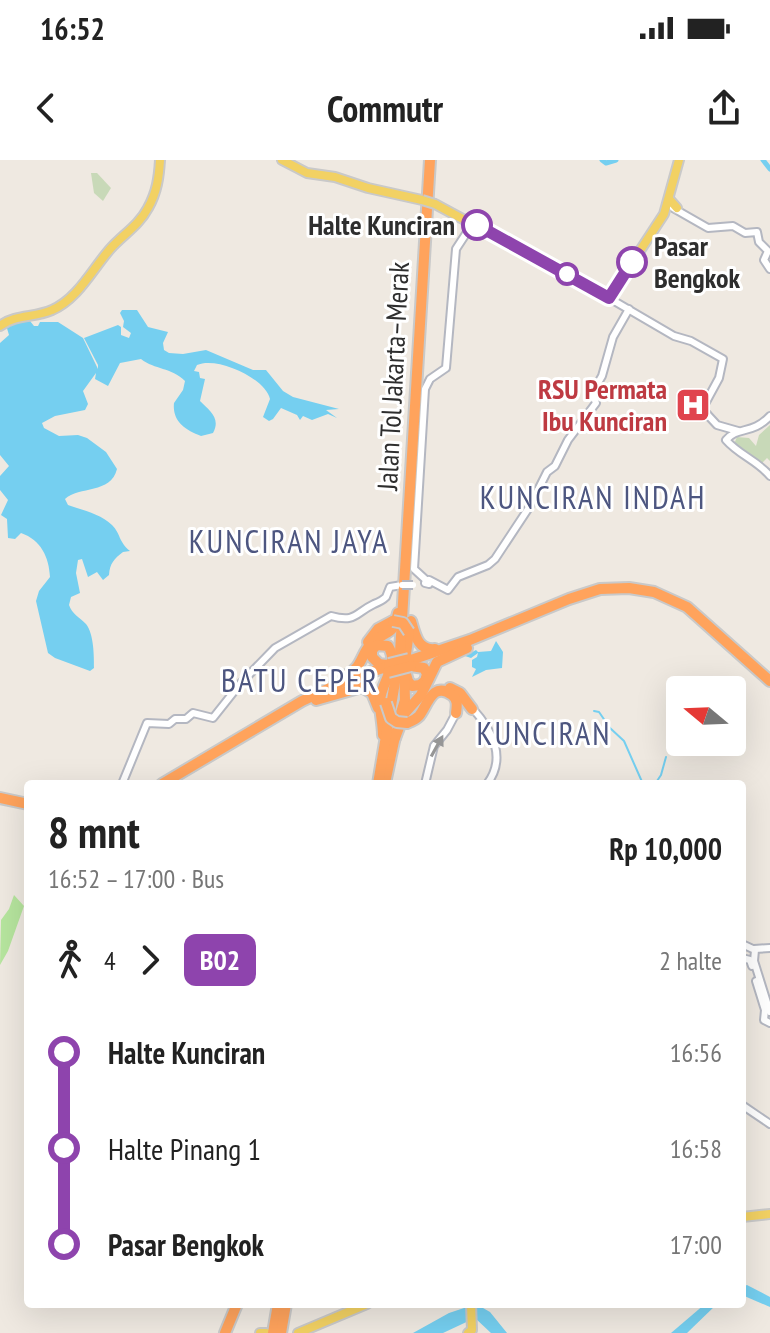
<!DOCTYPE html>
<html lang="id">
<meta charset="utf-8">
<style>
body{margin:0;font-family:"PT Sans Narrow",sans-serif;background:#f2f2f2;color:#222;height:100vh;display:flex;flex-direction:column;font-size:30px;white-space:nowrap}
*{box-sizing:border-box;margin:0}
p{font-size:26px;color:#767676}
.icon{flex:none;width:44px;height:44px;fill:none;stroke:currentColor;stroke-width:2;stroke-linecap:round;stroke-linejoin:round}
.map{position:relative;flex:1;overflow:hidden}
.details{position:absolute;left:24px;top:620px;width:722px;height:528px;display:flex;flex-direction:column;background:#fff;border-radius:8px;box-shadow:0 8px 32px #0002}
.details>*{flex:none}
.badge{padding:0 16px;border-radius:12px;font-size:28px;line-height:52px}
.needle{width:52px;rotate:289deg}
.controls{position:absolute;left:666px;top:516px;display:grid;gap:16px}
.controls a{display:grid;place-items:center;width:80px;height:80px;border-radius:8px;background:#fff;box-shadow:0 8px 32px #0002;font-size:40px}
.map>.badge{position:absolute;translate:-50% -50%;box-shadow:0 0 0 4px #fff}
.legs{display:flex;align-items:center;gap:12px;height:88px;padding:0 24px;font-size:26px}
.legs p{margin-inline-start:auto}
.head{display:flex;align-items:center;justify-content:space-between;height:136px;padding:0 24px}
h1{font-size:44px;font-weight:700;line-height:60px}
ul{padding:0 24px;list-style:none}
li{display:flex;align-items:center;gap:28px;height:96px;font-size:30px}
li i{display:grid;place-items:center;width:12px;height:100%;margin:0 10px;background:currentColor}
li i::after{content:'';width:20px;height:20px;margin:-10px;border:6px solid;border-radius:50%;background:#fff}
li p{margin-inline-start:auto}
li:first-child i{background:linear-gradient(#0000 50%,currentColor 0)}
li:last-child i{background:linear-gradient(currentColor 50%,#0000 0)}
.status{display:flex;justify-content:space-between;align-items:center;height:56px;padding:0 40px;background:#fff;direction:ltr}
.status svg{height:22px;fill:currentColor}
header{display:flex;justify-content:space-between;align-items:center;height:104px;padding:0 24px;background:#fff;font-size:36px;font-weight:700}
.map>svg:first-child{display:block}
.green{fill:#b6e59e}
.cemetery{fill:#c8d9b8}
.water{fill:#75cff0}
.lines{fill:none;stroke-linecap:round;stroke-linejoin:round}
.stream{stroke:#75cff0;stroke-width:2}
.river{stroke:#75cff0;stroke-width:5}
.secondary-casing{stroke:#b4b7c1;stroke-width:10}
.primary-casing{stroke:#c9c9c9;stroke-width:12}
.motorway-casing{stroke:#c9c9c9;stroke-width:14}
.secondary{stroke:#fff;stroke-width:6}
.primary{stroke:#f2d163;stroke-width:8}
.motorway{stroke:#ffa35c;stroke-width:10}
.secondary-bridge-casing{stroke:#b4b7c1;stroke-width:10;stroke-linecap:butt}
.primary-bridge-casing{stroke:#c9c9c9;stroke-width:12;stroke-linecap:butt}
.motorway-bridge-casing{stroke:#c9c9c9;stroke-width:14;stroke-linecap:butt}
.secondary-bridge{stroke:#fff;stroke-width:6}
.primary-bridge{stroke:#f2d163;stroke-width:8}
.motorway-bridge{stroke:#ffa35c;stroke-width:10}
.oneway{fill:#969696}
.line-1-casing{stroke:#fff;stroke-width:18}
.line-1{stroke:#8e44ad;stroke-width:12}
.stop-1-dot{fill:#fff;stroke:#8e44ad;stroke-width:4}
.labels{text-anchor:middle;stroke-width:6;stroke-linejoin:round;paint-order:stroke}
.stop-label{font-size:28px;font-weight:bold;fill:#2e2e2e;stroke:#fff;text-anchor:end}
.street-label{font-size:28px;fill:#2e2e2e;stroke:#fff}
.health-label{font-size:28px;font-weight:bold;fill:#be3a42;stroke:#fff;text-anchor:end}
.quarter-label{font-size:32px;letter-spacing:2px;fill:#4d5680;stroke:#fff}
</style>
<div class="status"><b>16:52</b><svg viewBox="0 0 49 12"><path d="M0 12V9h3v3zM5 12V6h3v6zM10 12V3h3v9zM15 12V0h3v12zM26 1h20v11H26zM47 4h2v5h-2z"/></svg></div>
<header><svg class="icon" aria-label="back" viewBox="0 0 24 24"><path d="M15 5l-7 7 7 7"/></svg>Commutr<svg class="icon" aria-label="share" viewBox="0 0 24 24"><path d="M12 15V3M7 8l5-5 5 5M5 13v7h14v-7"/></svg></header>
<div class="map">
<svg width="770" height="1173" viewBox="0 0 770 1173">
<rect width="100%" height="100%" fill="#efe9e1"/>
<!-- green -->
<polygon class="green" points="14,735 24,746 8,791 0,805 1,760 9,749"/>
<!-- cemetery -->
<g class="cemetery">
<polygon points="91,13 97,13 111,28 103,41 94,33"/>
<polygon points="770,265 770,301 767,298 762,303 734,284 737,277 749,278 756,286 759,275"/>
</g>
<!-- water -->
<g class="water">
<path d="M122 150H137L148 167 168 172 163 183 164 190 169 193 183 194 206 190 253 210H266L283 231 293 237 339 249 326 250 337 258 328 254 312 260 303 256 300 260 297 255 281 248 273 259 269 261 263 257 270 239C265 218 217 196 197 205L194 211 199 212 200 218 205 219 200 241C210 251 221 258 213 273L201 276C185 270 172 261 174 243L183 230 185 221C171 207 155 210 141 199L120 203 108 226 95 219 96 213 83 231 88 244 85 250 55 256 42 263 44 268 59 276 78 275 87 278 106 292 117 309C111 334 79 326 65 339L68 345C82 350 101 354 112 365 121 374 118 381 130 391L123 392C114 399 110 403 109 415L103 420 97 412 88 417 82 399 78 400 76 413 80 433 71 437 69 445C72 454 79 457 86 464 94 474 94 496 94 508L90 511 55 498 48 493 36 441 39 431 50 417C49 397 41 380 21 373L15 379 8 378 7 359 1 355 8 340 0 330V316L9 306 0 295V183L9 175 6 165 14 160 15 163 30 161 34 166H38L40 162H58L83 178 98 209V205L84 178 118 165 121 167V175L129 178 131 173 123 167 124 161 120 153Z"/>
<polygon points="496,481 503,492 502,508 486,510 472,517 476,509 472,507 472,500 477,497 478,493 471,498 465,496 476,490 478,492 491,491"/>
<polygon points="747,1125 770,1137 770,1147 742,1135 742,1127"/>
<polygon points="476,1144 490,1152 507,1173 491,1173 475,1158 443,1173 413,1173 449,1153"/>
<polygon points="705,1144 717,1144 687,1173 671,1173"/>
</g>
<g class="lines">
<!-- stream -->
<g class="stream">
<polyline points="594,551 599,552 610,568 624,581 643,624"/>
<polyline points="655,624 661,615 666,597"/>
</g>
<!-- river -->
<g class="river">
<polyline points="602,0 606,3 616,0"/>
<polyline points="763,0 770,9"/>
</g>
<!-- secondary casing -->
<g class="secondary-casing">
<g id="secondary">
<polyline points="673,48 708,68 733,66 745,73 757,72 759,82 768,91 764,100 770,109"/>
<polyline points="609,138 674,176 691,181 723,199 719,218 700,253 707,254"/>
<polyline points="705,252 717,265 738,271"/>
<path d="M770 256C752 275 738 266 726 280 739 295 758 301 770 316"/>
<polyline points="426,420 414,409 425,229 430,219 446,208 456,89 473,63"/>
<polygon points="427,420 430,421 429,424 425,423"/>
<polyline points="429,420 448,430 458,417 488,405 495,399 530,346 547,312 555,306 568,280 596,243 592,233 602,216 613,177 629,149"/>
<path d="M473 549C492 570 507 598 487 624"/>
<path d="M122 624 147 563 169 564 175 559H186L193 553 213 558 240 524 275 488 331 456C356 463 355 453 374 444 379 442 383 440 386 437L390 427 402 425"/>
<polyline points="425,624 434,586 447,570 456,553"/>
<polyline points="742,784 755,790 754,801 770,852"/>
<polyline points="754,789 770,788"/>
<polyline points="742,798 750,800 752,806"/>
<polyline points="756,821 765,850 764,860 770,863"/>
<polyline points="742,945 770,964"/>
</g>
</g>
<!-- primary casing -->
<g class="primary-casing">
<g id="primary">
<polyline points="282,0 307,13 335,17 368,28 422,40"/>
<polyline points="669,39 677,48"/>
<polyline points="435,44 609,138 664,54 679,0"/>
<path d="M0 166C15 154 35 158 52 150 78 139 93 108 111 88 124 74 139 65 148 48 157 32 159 17 160 0"/>
<polyline points="742,1057 770,1054"/>
<polyline points="260,1173 266,1173"/>
<polyline points="298,1173 367,1144"/>
<polyline points="468,1173 472,1170 471,1144"/>
</g>
</g>
<!-- motorway casing -->
<g class="motorway-casing">
<g id="motorway">
<path d="M411 461C415 475 418 491 435 489"/>
<polyline points="368,482 378,469 393,461"/>
<polyline points="411,500 470,480 569,439 600,429 629,428 654,432 687,447 770,521"/>
<polyline points="406,514 408,521 412,526 420,525 425,521 427,514 424,508 411,506"/>
<path d="M347 515C363 507 361 493 372 483 387 469 393 477 398 453"/>
<polyline points="450,528 460,533 472,549"/>
<polyline points="316,540 362,527 372,533 378,548"/>
<polyline points="401,553 405,540 404,508 409,472"/>
<path d="M407 563C412 561 415 560 419 556 427 547 432 520 452 535 458 539 457 546 456 553"/>
<path d="M383 575C383 564 380 553 380 542 380 522 401 506 388 486L377 485 372 490V497L379 504 387 505"/>
<polyline points="395,578 404,554 421,535 437,502 467,488"/>
<polyline points="385,623 396,572"/>
<polyline points="162,624 302,541 347,520 389,506"/>
<polyline points="378,624 400,492 430,0"/>
<polyline points="0,638 28,644"/>
<polyline points="225,1173 237,1144"/>
<polyline points="273,1173 278,1144"/>
<polyline points="281,1173 286,1144"/>
</g>
</g>
<!-- secondary -->
<use href="#secondary" class="secondary"/>
<!-- primary -->
<use href="#primary" class="primary"/>
<!-- motorway -->
<use href="#motorway" class="motorway"/>
<!-- secondary-bridge casing -->
<g class="secondary-bridge-casing">
<polyline id="secondary-bridge" points="402,425 413,425"/>
</g>
<!-- primary-bridge casing -->
<g class="primary-bridge-casing">
<polyline id="primary-bridge" points="422,40 435,44"/>
</g>
<!-- motorway-bridge casing -->
<g class="motorway-bridge-casing">
<g id="motorway-bridge">
<polyline points="393,461 403,463 409,472"/>
<polyline points="389,504 409,499"/>
<polyline points="388,512 411,506"/>
<polyline points="386,543 391,558 397,562 407,563"/>
</g>
</g>
<!-- secondary-bridge -->
<use href="#secondary-bridge" class="secondary-bridge"/>
<!-- primary-bridge -->
<use href="#primary-bridge" class="primary-bridge"/>
<!-- motorway-bridge -->
<use href="#motorway-bridge" class="motorway-bridge"/>
</g>
<!-- one-way arrows -->
<defs><path id="oneway-solid" d="M-6-.8H1V-3.2L6.5 0L1 3.2V.8H-6Z" transform="scale(2)"/></defs>
<use class="oneway" href="#oneway-solid" transform="translate(437 586) rotate(-61)"/>
<g class="lines">
<!-- line-1 casing -->
<g class="line-1-casing">
<polyline id="line-1" points="477,65 609,138 632,102"/>
</g>
<!-- line-1 -->
<use href="#line-1" class="line-1"/>
</g>
<!-- icons -->
<defs>
<g id="hospital-square" transform="scale(1.8)"><rect x="-9" y="-9" width="18" height="18" rx="4" fill="#e0444e" stroke="#fff"/><path d="M-5-5h3v3.5h4V-5h3V5h-3V1.5h-4V5h-3Z" fill="#fff"/></g>
</defs>
<g fill-rule="evenodd">
<use href="#hospital-square" x="693" y="245"/>
</g>
<!-- markers -->
<g class="stop-1-dot">
<circle cx="477" cy="65" r="14"/>
<circle cx="632" cy="102" r="14"/>
<circle cx="567" cy="114" r="10"/>
</g>
<g class="labels">
<!-- stop labels -->
<g class="stop-label">
<text x="455" y="75">Halte Kunciran</text>
<text x="654" y="96" text-anchor="start">Pasar<tspan x="654" dy="32">Bengkok</tspan></text>
</g>
<!-- street labels -->
<g class="street-label">
<text transform="translate(393 216) rotate(-87)" y="10">Jalan Tol Jakarta–Merak</text>
</g>
<!-- health labels -->
<g class="health-label">
<text x="667" y="239">RSU Permata<tspan x="667" dy="32">Ibu Kunciran</tspan></text>
</g>
<!-- quarter labels -->
<g class="quarter-label">
<text x="593" y="349">KUNCIRAN INDAH</text>
<text x="289" y="393">KUNCIRAN JAYA</text>
<text x="300" y="532">BATU CEPER</text>
<text x="544" y="585">KUNCIRAN</text>
</g>
</g>
</svg>
<div class="controls">
<a><svg class="needle" viewBox="-14 -14 28 28"><path d="M0-13l5 13h-10z" fill="#e53935"/><path d="M0 13l5-13h-10z" fill="#767676"/></svg></a>
</div>
<section class="details">
<div class="head"><div><h1>8 mnt</h1><p>16:52 – 17:00 · Bus</p></div><b>Rp 10,000</b></div>
<div class="legs"><svg class="icon" aria-label="walk" viewBox="0 0 24 24"><circle cx="13" cy="4" r="2"/><path d="M13 8l-2 6 4 7M11 14l-3 7M7 12l3-4h3l4 4"/></svg>4<svg class="icon" aria-label="forward" viewBox="0 0 24 24"><path d="M9 5l7 7-7 7"/></svg><b class="badge" style="background:#8e44ad;color:#fff">B02</b><p>2 halte</p></div>
<ul>
<li><i style="color:#8e44ad"></i><b>Halte Kunciran</b><p>16:56</p></li>
<li><i style="color:#8e44ad"></i><span>Halte Pinang 1</span><p>16:58</p></li>
<li><i style="color:#8e44ad"></i><b>Pasar Bengkok</b><p>17:00</p></li>
</ul>
</section>
</div>
